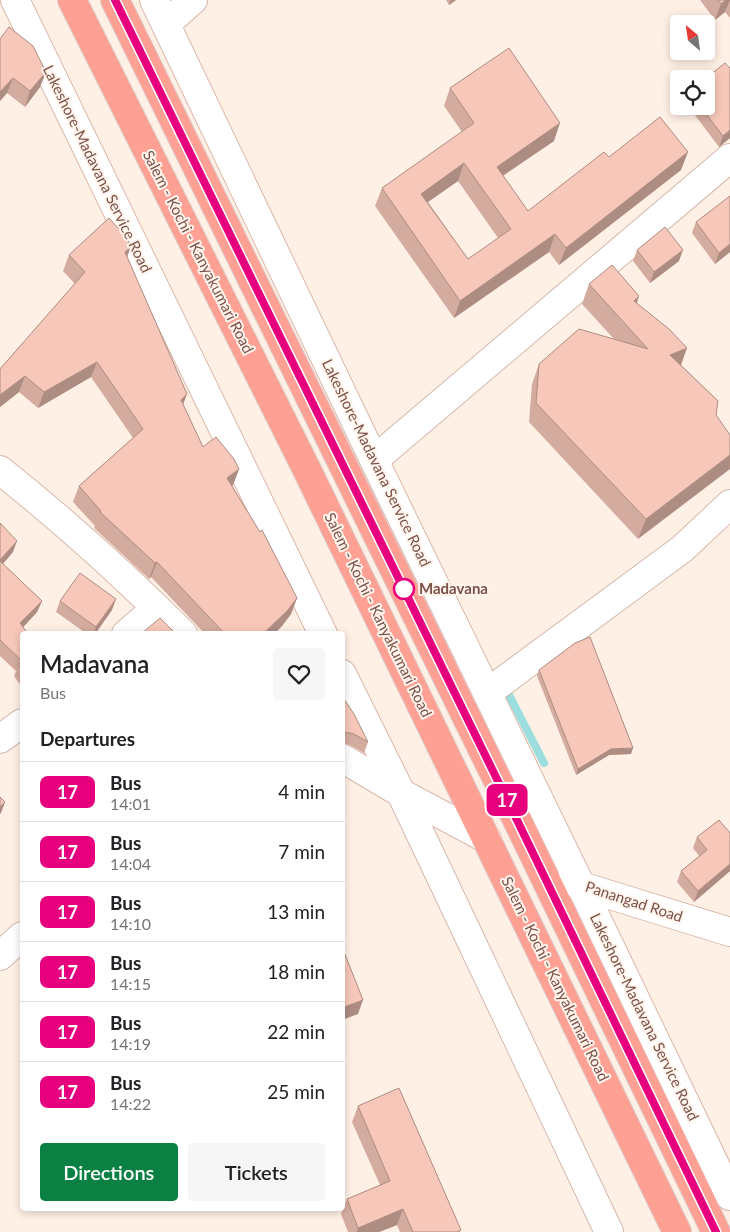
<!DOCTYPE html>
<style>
body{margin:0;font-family:Lato,sans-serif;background:#f6f6f6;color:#202124;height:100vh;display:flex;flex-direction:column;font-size:19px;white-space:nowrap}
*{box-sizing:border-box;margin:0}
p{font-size:16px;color:#757577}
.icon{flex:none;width:28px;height:28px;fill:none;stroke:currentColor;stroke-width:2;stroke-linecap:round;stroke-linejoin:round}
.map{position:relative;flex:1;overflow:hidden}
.panel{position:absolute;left:20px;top:631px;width:325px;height:580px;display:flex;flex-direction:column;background:#fff;border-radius:5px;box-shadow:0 2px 8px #0003}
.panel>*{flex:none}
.badge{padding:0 10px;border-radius:8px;font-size:18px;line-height:32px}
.needle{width:32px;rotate:331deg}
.buttons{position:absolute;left:670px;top:15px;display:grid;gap:10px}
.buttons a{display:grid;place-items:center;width:45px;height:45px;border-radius:5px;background:#fff;box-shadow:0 2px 8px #0003;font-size:25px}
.map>.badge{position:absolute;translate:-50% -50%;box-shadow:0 0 0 2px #fff}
h2{padding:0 20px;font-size:19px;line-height:45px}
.round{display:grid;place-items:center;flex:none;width:52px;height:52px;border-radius:5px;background:#f6f6f6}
.headline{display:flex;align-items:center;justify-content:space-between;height:85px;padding:0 20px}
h1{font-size:24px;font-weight:600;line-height:38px}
.action{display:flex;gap:10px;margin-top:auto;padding:10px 20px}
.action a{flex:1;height:58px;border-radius:5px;background:#0b8043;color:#fff;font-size:20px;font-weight:600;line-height:58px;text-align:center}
.action a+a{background:#f6f6f6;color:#202124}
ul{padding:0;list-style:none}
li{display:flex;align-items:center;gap:15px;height:60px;padding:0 20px;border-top:1px solid #e0e0e0}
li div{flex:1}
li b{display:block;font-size:19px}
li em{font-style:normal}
li .badge{min-width:55px;font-weight:700;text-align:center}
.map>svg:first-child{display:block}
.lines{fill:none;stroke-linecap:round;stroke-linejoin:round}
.stream{stroke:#9cdedd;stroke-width:8}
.street-casing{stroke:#d4b8ac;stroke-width:30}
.secondary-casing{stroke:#dab8ab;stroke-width:30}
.highway-casing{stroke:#dacecb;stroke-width:30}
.street{stroke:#fff;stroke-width:28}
.secondary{stroke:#fff;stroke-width:28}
.highway{stroke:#ffa095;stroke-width:28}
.wall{fill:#d4ac9f;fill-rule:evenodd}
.shaded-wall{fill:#ad8c82}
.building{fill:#f7c8b9;stroke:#ad8c82;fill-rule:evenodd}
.line-casing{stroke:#fff;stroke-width:11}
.line{stroke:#e6007e;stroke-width:8}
.stop-dot{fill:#fff;stroke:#e6007e;stroke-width:2.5}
.labels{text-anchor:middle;stroke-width:4;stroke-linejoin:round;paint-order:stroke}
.street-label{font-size:15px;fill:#7b5147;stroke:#fff5ed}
.stop-label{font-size:15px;font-weight:bold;fill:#7b5147;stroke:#fff5ed;text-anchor:start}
</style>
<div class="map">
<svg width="730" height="1232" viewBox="0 0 730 1232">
<rect width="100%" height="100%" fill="#fff0e5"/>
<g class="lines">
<!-- stream -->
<polyline class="stream" points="505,687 544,763"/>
<!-- street casing -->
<g class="street-casing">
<g id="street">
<polyline points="166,24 193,0"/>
<polyline points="374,460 730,158"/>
<polyline points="126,634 156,608"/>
<polyline points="487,693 682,549 730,504"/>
<polyline points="0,739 22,723"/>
<polyline points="401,793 609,1232"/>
<polyline points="0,956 22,936"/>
</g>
</g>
<!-- secondary casing -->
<g class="secondary-casing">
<g id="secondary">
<polyline points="15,0 323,634"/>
<polyline points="154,0 374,460 581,886 730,1196"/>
<path d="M0 470C64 521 125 576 183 634"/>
<polyline points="342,674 401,793"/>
<polyline points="342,758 401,793 487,839"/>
<polyline points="571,881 581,886 730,932"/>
</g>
</g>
<!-- highway casing -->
<g class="highway-casing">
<g id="highway">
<polyline points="72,0 307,470 677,1232"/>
<polyline points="115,0 517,820 716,1232"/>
</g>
</g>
<!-- street -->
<use href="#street" class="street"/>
<!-- secondary -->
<use href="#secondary" class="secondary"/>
<!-- highway -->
<use href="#highway" class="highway"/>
</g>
<!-- wall -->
<g class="wall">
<polygon points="446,0 456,0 449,5"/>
<polygon points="700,0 730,0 730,18 725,12 715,20"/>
<polygon points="0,39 46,72 40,87 25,107 7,93 0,101"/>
<path d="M450 88 554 141 503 176 528 211 609 157 681 170 559 265 549 252 454 318 375 206 382 188 462 132 444 106ZM458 181 498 238 468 259 428 202Z"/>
<polygon points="688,106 706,106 730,138 719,147"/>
<polygon points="696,222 730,252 715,264 692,233"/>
<polygon points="637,250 679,261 650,283 633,261"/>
<polygon points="69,255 127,256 183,404 203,447 239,469 233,485 232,486 297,598 291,614 282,626 274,634 205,634 151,577 149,579 94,528 95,526 73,502 79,486 133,438 91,377 38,408 19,392 0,407 0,369 75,284 63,271"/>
<polygon points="589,284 639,296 637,303 681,365 718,401 638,539 529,422 532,384 539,364 614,339 582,304"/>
<polygon points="0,523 13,552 3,564 42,601 37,612 23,627 22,687 14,676 16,671 0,656"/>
<polygon points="60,601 112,610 95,634 87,634 56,612"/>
<polygon points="539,670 631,754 609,755 576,775 537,676"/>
<polygon points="342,696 368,742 364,753 350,745 342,743"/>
<polygon points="730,833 730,871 694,902 677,882 681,871 699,856 693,848 697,837"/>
<polygon points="358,1106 461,1230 460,1232 400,1232 397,1225 379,1232 348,1232 341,1214 347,1199 380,1185 352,1122"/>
</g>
<!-- shaded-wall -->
<g class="shaded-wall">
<polygon points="451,0 456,0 449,5"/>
<polygon points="726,0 730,0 725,12 715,20 721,4"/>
<polygon points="46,72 40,87 25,107 30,91"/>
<polygon points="13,78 7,93 0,101 0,92"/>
<polygon points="560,123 554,141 490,184 497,167"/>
<polygon points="730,130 730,138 719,147 723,136"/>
<polygon points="688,152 681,170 559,265 566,248"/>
<polygon points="464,163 458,181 415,211 421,194"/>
<polygon points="555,234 549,252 454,318 460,301"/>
<polygon points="730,244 730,252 715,264 719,253"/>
<polygon points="131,247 125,262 125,252"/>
<polygon points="683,250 679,261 650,283 654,272"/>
<polygon points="639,296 632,315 634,301"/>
<polygon points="687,348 680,368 670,355"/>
<polygon points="97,362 91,377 38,408 44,392"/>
<polygon points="25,376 19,392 0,407 0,395"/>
<polygon points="187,394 181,410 181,400"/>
<polygon points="730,455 730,469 638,539 646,519"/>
<polygon points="239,469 233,485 222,494 227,478"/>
<polygon points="17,541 13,552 0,567 0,560"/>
<polygon points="157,562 151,577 149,579 155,563"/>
<polygon points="297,598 291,614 282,626 274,634 263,634"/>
<polygon points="116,599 112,610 95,634 94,634 96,627"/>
<polygon points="42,601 37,612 16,635 20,623"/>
<polygon points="633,748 631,754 609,755 576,775 578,769 611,749"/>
<polygon points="5,802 1,813 0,814 0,807"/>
<polygon points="730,864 730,871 694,902 698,891"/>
<polygon points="363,1000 358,1014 342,1020 342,1008"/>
<polygon points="403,1209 397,1225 379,1232 357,1232 358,1228"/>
</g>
<!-- building -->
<g class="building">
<polygon points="718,0 726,0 721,4"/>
<polygon points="9,27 33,46 46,72 30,91 13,78 0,92 0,39"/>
<path d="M509 48 560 123 497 167 528 211 604 152 609 157 660 117 688 152 566 248 555 234 460 301 382 188 474 123 450 88ZM464 163 511 229 468 259 421 194Z"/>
<polygon points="725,63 730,68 730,130 723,136 700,106 706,106 706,79 705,79"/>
<polygon points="730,196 730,244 719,253 696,222"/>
<polygon points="109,218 127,238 131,247 125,252 187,394 181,400 203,447 216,437 234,459 239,469 227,478 260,532 262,530 297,598 288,610 263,634 225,634 157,562 155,563 100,512 101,511 79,486 143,429 97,362 44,392 25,376 0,395 0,369 85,272 69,255"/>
<polygon points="665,227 683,250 654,272 637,250"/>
<polygon points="612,265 639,296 634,301 669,329 687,348 670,355 718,401 716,415 730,435 730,455 646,519 536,403 539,364 579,329 648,349 589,284"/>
<polygon points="0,523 17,541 0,560"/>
<polygon points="0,561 42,601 20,623 28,634 22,634 22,670 18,664 22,661 0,640"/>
<polygon points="80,573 116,599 96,627 60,601"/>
<polygon points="160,618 176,634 141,634"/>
<polygon points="590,637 633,748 611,749 578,769 539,670 575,643"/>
<polygon points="342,696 354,714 368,742 354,734 344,732 342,730"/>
<polygon points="0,797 5,802 0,807"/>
<polygon points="719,820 730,833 730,864 698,891 681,871 707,850 697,837"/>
<polygon points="342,947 363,1000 342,1008"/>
<polygon points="399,1088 461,1230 457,1232 413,1232 403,1209 358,1228 347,1199 390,1181 358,1106"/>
</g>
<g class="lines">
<!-- line casing -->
<g class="line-casing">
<polyline id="line" points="115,0 517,820 716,1232"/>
</g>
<!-- line -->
<use href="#line" class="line"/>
</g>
<!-- markers -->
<circle class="stop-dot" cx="404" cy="589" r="10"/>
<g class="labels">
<!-- street labels -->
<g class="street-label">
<text transform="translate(97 169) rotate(64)" y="5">Lakeshore-Madavana Service Road</text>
<text transform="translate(198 252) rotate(63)" y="5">Salem - Kochi - Kanyakumari Road</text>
<text transform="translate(376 463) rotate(64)" y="5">Lakeshore-Madavana Service Road</text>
<text transform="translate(378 615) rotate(64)" y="5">Salem - Kochi - Kanyakumari Road</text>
<text transform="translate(634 902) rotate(18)" y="5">Panangad Road</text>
<text transform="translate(555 979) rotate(64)" y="5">Salem - Kochi - Kanyakumari Road</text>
<text transform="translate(644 1017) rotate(64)" y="5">Lakeshore-Madavana Service Road</text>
</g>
<!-- stop labels -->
<g class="stop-label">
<text x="419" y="594">Madavana</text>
</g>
</g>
</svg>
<div class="buttons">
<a><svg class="needle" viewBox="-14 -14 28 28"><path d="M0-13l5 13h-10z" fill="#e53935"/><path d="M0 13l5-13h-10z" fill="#757577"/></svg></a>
<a><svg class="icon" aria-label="locate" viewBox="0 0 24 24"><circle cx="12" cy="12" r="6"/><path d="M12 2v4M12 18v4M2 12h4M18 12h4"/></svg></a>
</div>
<b class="badge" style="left:507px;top:800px;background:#e6007e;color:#fff">17</b>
<section class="panel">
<div class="headline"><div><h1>Madavana</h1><p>Bus</p></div><a class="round"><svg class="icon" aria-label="heart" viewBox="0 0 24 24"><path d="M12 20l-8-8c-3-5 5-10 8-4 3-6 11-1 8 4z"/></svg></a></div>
<h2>Departures</h2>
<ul>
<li><span class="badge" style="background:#e6007e;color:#fff">17</span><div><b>Bus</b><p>14:01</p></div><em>4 min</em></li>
<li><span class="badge" style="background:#e6007e;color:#fff">17</span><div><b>Bus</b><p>14:04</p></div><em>7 min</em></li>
<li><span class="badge" style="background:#e6007e;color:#fff">17</span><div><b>Bus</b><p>14:10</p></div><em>13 min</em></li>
<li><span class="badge" style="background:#e6007e;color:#fff">17</span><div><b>Bus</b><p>14:15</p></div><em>18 min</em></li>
<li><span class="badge" style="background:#e6007e;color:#fff">17</span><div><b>Bus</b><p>14:19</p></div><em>22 min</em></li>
<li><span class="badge" style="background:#e6007e;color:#fff">17</span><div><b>Bus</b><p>14:22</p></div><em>25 min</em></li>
</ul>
<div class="action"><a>Directions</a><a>Tickets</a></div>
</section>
</div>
